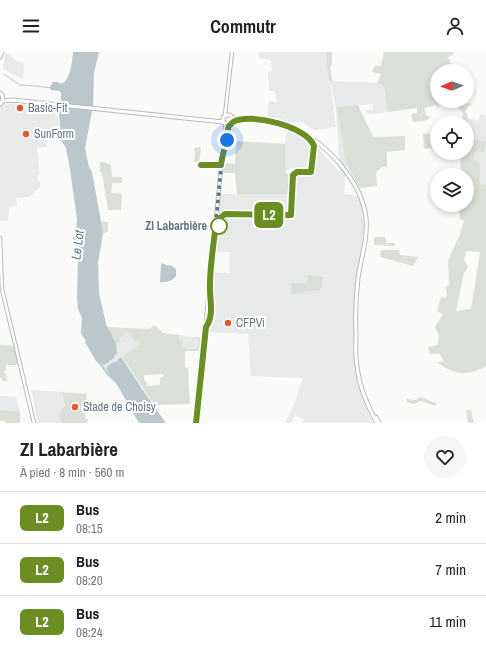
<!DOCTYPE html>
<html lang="fr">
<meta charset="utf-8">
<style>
body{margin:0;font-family:"Archivo Narrow",sans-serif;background:#f6f6f6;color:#222;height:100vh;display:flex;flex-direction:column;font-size:15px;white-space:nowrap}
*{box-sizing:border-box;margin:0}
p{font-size:13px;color:#767676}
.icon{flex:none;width:22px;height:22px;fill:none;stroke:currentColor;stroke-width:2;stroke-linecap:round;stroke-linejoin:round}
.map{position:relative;height:371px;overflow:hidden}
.drawer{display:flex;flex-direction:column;background:#fff;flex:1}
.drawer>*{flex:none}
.badge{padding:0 8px;border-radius:6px;font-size:14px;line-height:26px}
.needle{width:26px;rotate:268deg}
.tools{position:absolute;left:430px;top:12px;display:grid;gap:8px}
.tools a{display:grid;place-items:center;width:44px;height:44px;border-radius:50%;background:#fff;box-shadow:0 2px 6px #0003;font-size:20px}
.you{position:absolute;width:20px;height:20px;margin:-10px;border:3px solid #fff;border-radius:50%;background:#1a73e8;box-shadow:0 0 0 6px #1a73e833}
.map>.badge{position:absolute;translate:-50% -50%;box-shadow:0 0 0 2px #fff}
.round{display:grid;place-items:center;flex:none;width:42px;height:42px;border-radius:21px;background:#f6f6f6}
.summary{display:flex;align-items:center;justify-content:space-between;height:68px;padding:0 20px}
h1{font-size:19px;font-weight:700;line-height:30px}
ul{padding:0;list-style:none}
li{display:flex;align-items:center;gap:12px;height:52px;padding:0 20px;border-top:1px solid #e0e0e0}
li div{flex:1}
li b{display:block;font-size:15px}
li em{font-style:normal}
li .badge{min-width:44px;font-weight:700;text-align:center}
header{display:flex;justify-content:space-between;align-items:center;height:52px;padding:0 20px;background:#fff;font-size:18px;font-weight:700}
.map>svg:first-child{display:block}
.built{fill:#e8e9e9;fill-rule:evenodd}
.green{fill:#dadfd7;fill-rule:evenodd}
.water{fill:#bbc7cb}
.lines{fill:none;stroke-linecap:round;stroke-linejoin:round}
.stream{stroke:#bbc7cb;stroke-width:1}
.secondary-casing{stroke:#b3babf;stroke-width:4.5}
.primary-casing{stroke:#b5babe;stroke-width:5}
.secondary{stroke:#fff;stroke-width:2.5}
.primary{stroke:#fff;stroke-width:3}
.line-casing{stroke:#fff;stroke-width:9}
.line{stroke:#6b8e23;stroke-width:6}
.walk{stroke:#657683;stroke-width:4;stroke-dasharray:0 7.2}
.poi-dot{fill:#e4572e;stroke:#fff;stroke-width:1.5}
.stop-dot{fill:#fff;stroke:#6b8e23;stroke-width:2}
.labels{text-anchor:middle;stroke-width:4;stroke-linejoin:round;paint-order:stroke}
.poi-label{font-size:12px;fill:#657683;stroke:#fff;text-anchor:start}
.stop-label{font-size:12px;font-weight:bold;fill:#657683;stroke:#fff;text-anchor:end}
.water-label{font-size:13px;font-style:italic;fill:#60757c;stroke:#fff}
</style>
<header><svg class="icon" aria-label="menu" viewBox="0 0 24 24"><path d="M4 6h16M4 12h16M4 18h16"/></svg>Commutr<svg class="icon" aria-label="person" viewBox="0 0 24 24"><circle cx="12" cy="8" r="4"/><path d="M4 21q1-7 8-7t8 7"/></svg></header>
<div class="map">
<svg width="486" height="371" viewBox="0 0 486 371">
<rect width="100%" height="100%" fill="#fafaf8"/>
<!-- built -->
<g class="built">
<polygon points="258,0 327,0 336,75 315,78 302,70 283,70 268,64 267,62 269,49 277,51 275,39 269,39 268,20 272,19 271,8 259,6"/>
<polygon points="5,2 8,2 17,9 24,11 23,27 5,18 3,16"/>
<path d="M332 29 377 31 384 35 388 60 368 62 365 59 372 58 373 52 338 55 346 112 344 142 357 144 360 148 365 170 354 254 357 331 370 365 373 371H302L304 367 295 363 291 371H285L291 360 303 326 251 324 248 282 206 280 212 220 229 221 230 200H214L220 142H293L294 123 299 121H313L315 93 340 120 336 56 337 55ZM308 223 320 238H307Z"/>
<polygon points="12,51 57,56 55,63 58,64 59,74 54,75 51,85 47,89 47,95 37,96 40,122 38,122 38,129 40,129 40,135 29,145 16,146 17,154 9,155 8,168 0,169 0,53"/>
<polygon points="480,62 486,64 486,133 480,133 480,110 474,107 469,88 467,66 479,69"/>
<polygon points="287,76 303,84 312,93 311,116 308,118 291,116 285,120 285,92"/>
<polygon points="129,281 135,290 138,289 140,292 117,308 121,315 116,312 109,316 111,325 100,310 104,313 117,301 116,292 121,290 119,287"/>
<polygon points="179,283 193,285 194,286 199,287 197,297 186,297 182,296"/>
<polygon points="31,338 62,340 65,354 63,357 60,369 62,371 38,371"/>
<polygon points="0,344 16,345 20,359 0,358"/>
</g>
<!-- green -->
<g class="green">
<path d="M326 0H332V12L330 16 337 55 358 53 373 85 405 84V98L387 100V115H382L376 120 377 134 360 136 346 112 337 55 336 56 332 32C326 23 327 10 326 0Z"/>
<polygon points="384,0 453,0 453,3 448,5 454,19 437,19 437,42 436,42 439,55 438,56 436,53 424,56 426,63 430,66 424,69 413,70 411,62 417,61 417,56 388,60 384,35 377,31 381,22 372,20 374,14 381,13"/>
<path d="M452 49H463L464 55 466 52 470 51 471 53 468 54 465 60 467 61 469 86 486 90 485 98 483 100 475 99 474 107 480 110V132L486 133V314C467 325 454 323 437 310H444L440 302H430L428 295 437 293 439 284 435 275 443 262 437 259 441 245 446 246 447 241 445 236 449 233 448 208 460 182 464 169 460 167 459 156 463 153H467V123L461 122 460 101H467V71H458L462 67 463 61ZM466 199 480 200 471 257 456 259 464 221 468 215 464 208Z"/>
<polygon points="437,81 437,96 424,97 423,82"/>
<polygon points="236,89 285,92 285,120 291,125 294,123 293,142 237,142 235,121 222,121 223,111 235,112"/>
<polygon points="201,95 199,111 194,110 195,101 194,96"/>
<polygon points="100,110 104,110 111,113 112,125 122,125 122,131 112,131 111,141 122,142 121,158 108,158 102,121 100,120"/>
<polygon points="101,169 108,170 108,180 103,181"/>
<polygon points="374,185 385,185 386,191 395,191 395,194 374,193"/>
<polygon points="381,198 399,198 400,203 418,205 413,214 380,205"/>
<path d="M308 223 324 225 320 238C309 238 302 242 292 242L291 231H307Z"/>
<path d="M155 273 163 281 179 283 180 289 183 290 182 295 186 296V297H197L199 287 193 286V285H200L203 286 202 299H185V315L188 316 190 352 154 353 122 305 140 292 138 289 135 290 128 281 119 287 121 290 116 292 107 275 149 277ZM163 322 164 324 160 326V333L147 334 146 329H144V323Z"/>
<polygon points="0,293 15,294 19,311 15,313 6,313 6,318 3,320 6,321 7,329 2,329 2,326 0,326"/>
<path d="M62 340 87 342 85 367H88L87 371H62C57 363 60 359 65 354Z"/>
<polygon points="420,345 436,351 436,354 421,349 414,352 407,350 407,347 416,348"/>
<polygon points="0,358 20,359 20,371 5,371 5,369 0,369"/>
<polygon points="466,358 471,358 474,371 468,371"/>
</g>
<!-- water -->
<g class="water">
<path d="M73 0H99L94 21 93 54 85 96 89 115 92 120 103 181 98 211 99 241 106 272 116 292 117 302 114 304V306L104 313 101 311 111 325 106 316 108 314 110 316 108 314 111 312 112 314 111 312 113 310 115 312 114 310 116 309 120 314 117 308 121 305C136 327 150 350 166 371H139L116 331 108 324 100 313 96 309 85 290 86 289 81 281 82 266 78 257 77 245 78 210 74 202 79 196 77 191 74 190 73 186 76 180 77 167 70 117 66 96 61 88V83L59 63 61 54V41L59 39 51 38 50 35 53 30H58L60 32C71 30 72 9 73 0Z"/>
<path d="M161 211 169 214 170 213 176 217V224C172 229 166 231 160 230Z"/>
</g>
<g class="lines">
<!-- stream -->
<polyline class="stream" points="4,22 20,33 37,34 51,36"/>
<!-- secondary casing -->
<g class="secondary-casing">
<g id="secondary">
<polyline points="225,63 232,0"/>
<polyline points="225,73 226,82"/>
<polyline points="0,186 2,237 34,371"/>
<polyline points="196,371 222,106 230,73"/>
</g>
</g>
<!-- primary casing -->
<g class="primary-casing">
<g id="primary">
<polyline points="0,5 2,0"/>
<polyline points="0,41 2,43 3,48 0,52"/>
<polyline points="3,49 13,48 223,70"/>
<path d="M233 66C239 67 247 66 254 67 265 67 278 71 289 75 324 87 362 129 366 166 368 186 361 206 358 226 356 244 355 262 356 281 356 292 355 303 357 314 359 334 367 353 377 371"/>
<polyline points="233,70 233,66 230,63 227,63 223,65 223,70 227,73 241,68"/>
<polyline points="376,365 379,371"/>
</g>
</g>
<!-- secondary -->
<use href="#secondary" class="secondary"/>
<!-- primary -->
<use href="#primary" class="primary"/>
</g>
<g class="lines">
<!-- line casing -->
<g class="line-casing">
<path id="line" d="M196 371 206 275C215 262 209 247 210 232 210 215 213 197 215 179L219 180 220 166 225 162 291 163 293 123 297 120H311L314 94C308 75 250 60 233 70 233 70 229 74 229 74 227 78 228 83 227 86 225 96 222 104 221 113H201"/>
</g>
<!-- line -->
<use href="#line" class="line"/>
<!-- walk -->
<polyline class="walk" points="219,174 215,179 222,106 227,88"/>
</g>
<!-- markers -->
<g class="poi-dot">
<circle cx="20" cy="56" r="4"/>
<circle cx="26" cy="82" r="4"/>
<circle cx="228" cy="271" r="4"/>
<circle cx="75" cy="355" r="4"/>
</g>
<circle class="stop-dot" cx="219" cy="174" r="8"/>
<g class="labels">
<!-- poi labels -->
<g class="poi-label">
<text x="28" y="60">Basic-Fit</text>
<text x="34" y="86">SunForm</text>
<text x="236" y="275">CFPVi</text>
<text x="83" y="359">Stade de Choisy</text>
</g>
<!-- stop labels -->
<g class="stop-label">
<text x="207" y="178">ZI Labarbière</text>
</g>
<!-- water labels -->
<g class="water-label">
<text transform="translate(77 193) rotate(-83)" y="5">Le Lot</text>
</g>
</g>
</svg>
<div class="tools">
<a><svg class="needle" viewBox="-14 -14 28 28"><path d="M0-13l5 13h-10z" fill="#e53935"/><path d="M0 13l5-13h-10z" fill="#767676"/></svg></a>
<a><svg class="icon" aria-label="locate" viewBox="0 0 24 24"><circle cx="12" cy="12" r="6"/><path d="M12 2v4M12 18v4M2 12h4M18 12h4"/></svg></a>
<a><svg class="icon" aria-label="layers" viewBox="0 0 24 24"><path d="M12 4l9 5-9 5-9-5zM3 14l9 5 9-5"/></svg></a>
</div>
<div class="you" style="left:227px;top:88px"></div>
<b class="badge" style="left:269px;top:163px;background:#6b8e23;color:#fff">L2</b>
</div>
<section class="drawer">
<div class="summary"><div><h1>ZI Labarbière</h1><p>À pied · 8 min · 560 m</p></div><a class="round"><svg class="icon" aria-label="heart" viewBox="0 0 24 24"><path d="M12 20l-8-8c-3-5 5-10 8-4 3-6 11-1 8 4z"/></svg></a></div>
<ul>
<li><span class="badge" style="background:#6b8e23;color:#fff">L2</span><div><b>Bus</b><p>08:15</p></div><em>2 min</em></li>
<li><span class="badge" style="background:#6b8e23;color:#fff">L2</span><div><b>Bus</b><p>08:20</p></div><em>7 min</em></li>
<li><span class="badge" style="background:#6b8e23;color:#fff">L2</span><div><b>Bus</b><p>08:24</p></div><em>11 min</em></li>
</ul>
</section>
